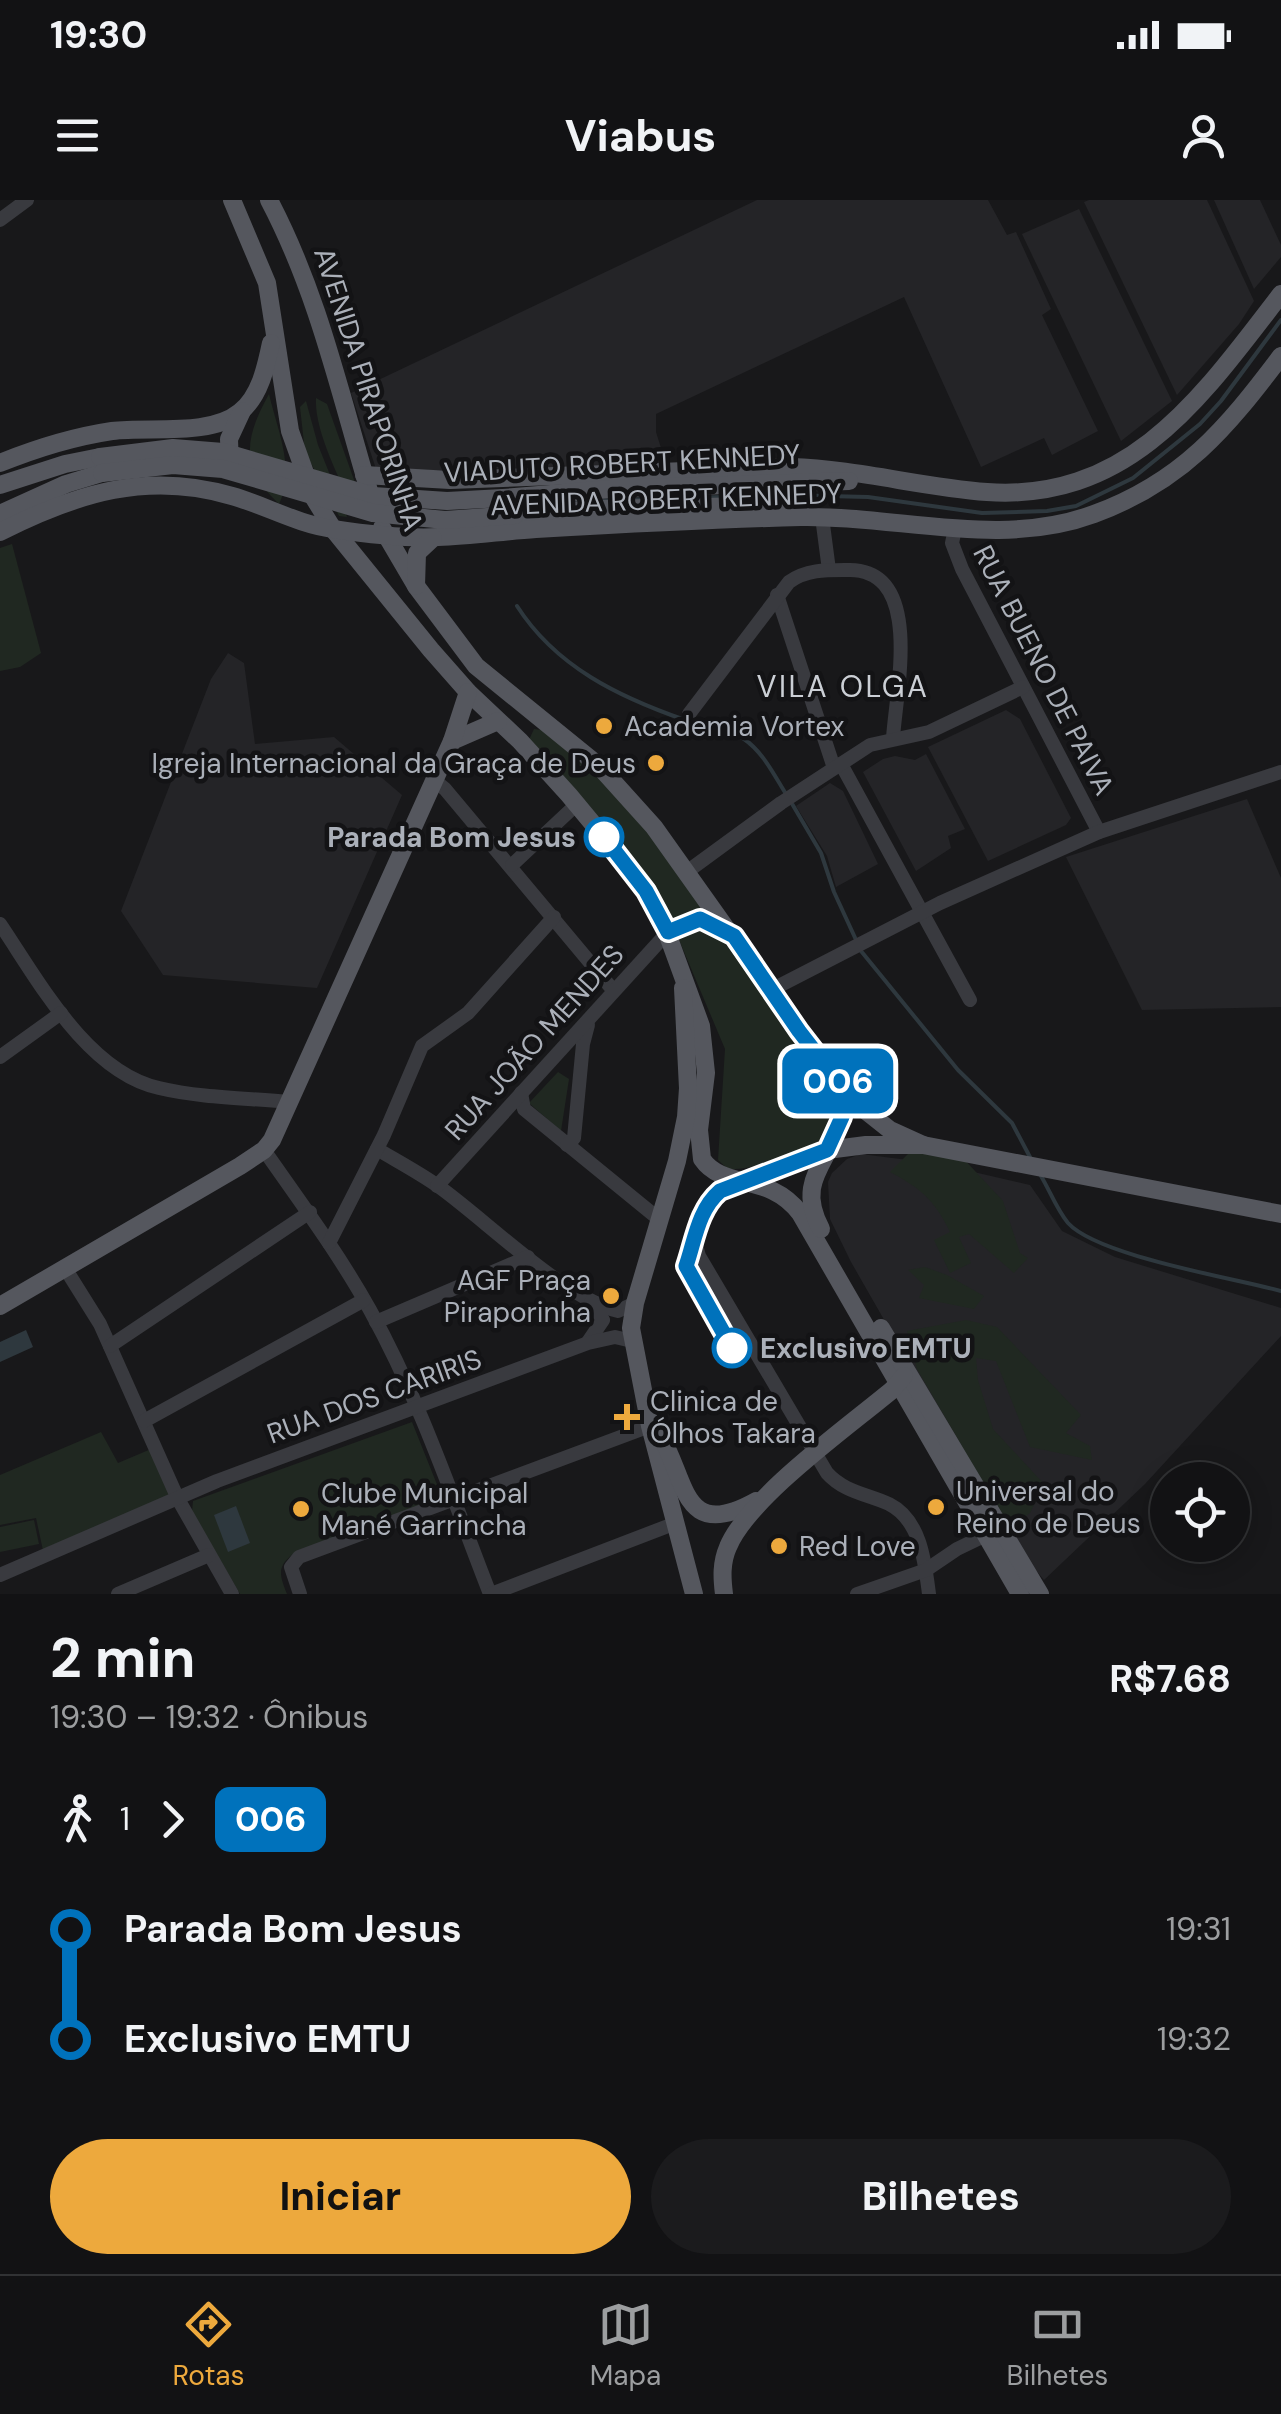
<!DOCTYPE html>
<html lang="pt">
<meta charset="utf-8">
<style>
body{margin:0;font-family:"DM Sans",sans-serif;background:#1b1b1d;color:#f1f3f6;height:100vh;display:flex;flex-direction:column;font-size:38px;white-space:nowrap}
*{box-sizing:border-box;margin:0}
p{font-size:32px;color:#9c9ea0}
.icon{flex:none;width:55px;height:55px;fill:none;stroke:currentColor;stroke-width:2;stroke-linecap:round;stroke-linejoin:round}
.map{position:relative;height:1394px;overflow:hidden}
.panel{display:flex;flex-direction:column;background:#121214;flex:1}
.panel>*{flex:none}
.badge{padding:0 20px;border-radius:15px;font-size:35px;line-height:65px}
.tools{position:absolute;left:1150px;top:1262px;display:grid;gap:20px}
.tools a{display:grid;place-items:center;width:100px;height:100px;border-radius:50%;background:#121214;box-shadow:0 5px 25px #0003,0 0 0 2px #313234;font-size:50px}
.map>.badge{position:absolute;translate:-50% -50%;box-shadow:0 0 0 5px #fff}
.legs{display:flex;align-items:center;gap:15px;height:110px;padding:0 50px;font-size:32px}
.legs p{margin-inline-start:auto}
.summary{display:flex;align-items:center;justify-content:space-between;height:170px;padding:0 50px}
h1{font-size:55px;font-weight:700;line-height:75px}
.action{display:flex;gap:20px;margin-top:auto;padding:20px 50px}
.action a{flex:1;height:115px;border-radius:60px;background:#eda93d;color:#111;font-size:40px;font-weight:700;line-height:115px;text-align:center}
.action a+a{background:#1b1b1d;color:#f1f3f6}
ul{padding:0 50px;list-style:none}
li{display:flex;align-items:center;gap:35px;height:110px;font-size:38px}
li i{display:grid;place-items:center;width:15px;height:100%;margin:0 12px;background:currentColor}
li i::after{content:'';width:25px;height:25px;margin:-12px;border:8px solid;border-radius:50%;background:#121214}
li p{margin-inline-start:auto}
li:first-child i{background:linear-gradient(#0000 50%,currentColor 0)}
li:last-child i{background:linear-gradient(currentColor 50%,#0000 0)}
.status{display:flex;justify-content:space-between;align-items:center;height:70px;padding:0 50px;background:#121214;direction:ltr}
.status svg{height:28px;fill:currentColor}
header{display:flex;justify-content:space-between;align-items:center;height:130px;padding:0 50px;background:#121214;font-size:45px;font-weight:700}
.menu{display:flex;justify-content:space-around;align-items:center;height:140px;border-top:2px solid #313234;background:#121214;font-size:28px;color:#9c9ea0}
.menu a{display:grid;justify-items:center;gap:5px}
.menu .active{color:#eda93d}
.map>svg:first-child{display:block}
.built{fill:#242427}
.green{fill:#202821}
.water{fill:#2e383e}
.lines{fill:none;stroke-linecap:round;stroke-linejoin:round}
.stream{stroke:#2e383e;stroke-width:4}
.minor{stroke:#393a3f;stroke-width:14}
.major{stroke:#55575e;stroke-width:18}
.major-bridge{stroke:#55575e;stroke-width:18}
.line-1-casing{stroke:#fff;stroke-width:22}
.line-1{stroke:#0072bc;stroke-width:15}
.poi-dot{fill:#eda93d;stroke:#131315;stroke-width:4}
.stop-1-dot{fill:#fff;stroke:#0072bc;stroke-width:5}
.labels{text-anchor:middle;stroke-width:9;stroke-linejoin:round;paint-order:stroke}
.street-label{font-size:28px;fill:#abb0b9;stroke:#131315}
.poi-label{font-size:28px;fill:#abb0b9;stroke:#131315;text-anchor:start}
.stop-label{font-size:28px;font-weight:bold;fill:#abb0b9;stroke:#131315;text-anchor:end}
.neighbourhood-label{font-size:30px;letter-spacing:2.5px;fill:#cbcfd5;stroke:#131315}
</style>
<div class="status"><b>19:30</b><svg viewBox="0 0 49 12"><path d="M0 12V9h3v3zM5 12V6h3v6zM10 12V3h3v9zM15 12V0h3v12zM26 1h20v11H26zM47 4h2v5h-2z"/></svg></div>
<header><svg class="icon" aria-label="menu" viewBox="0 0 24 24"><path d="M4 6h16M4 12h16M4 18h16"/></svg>Viabus<svg class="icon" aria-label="person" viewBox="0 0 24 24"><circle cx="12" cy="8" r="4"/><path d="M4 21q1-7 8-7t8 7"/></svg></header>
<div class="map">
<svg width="1281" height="1394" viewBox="0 0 1281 1394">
<rect width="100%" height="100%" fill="#18181a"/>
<!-- built -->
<g class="built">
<polygon points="757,0 988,0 1007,35 1016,32 1051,109 1042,115 1098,231 1052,255 1044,238 981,267 904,97 656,214 656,232 666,264 380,272 376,269 351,193"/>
<polygon points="1089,0 1207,0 1254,101 1239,124 1177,195 1084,2"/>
<polygon points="1214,0 1260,0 1281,45 1281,57 1254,89"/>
<polygon points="1079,9 1172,201 1121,241 1022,34"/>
<polygon points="228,453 244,463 255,544 334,537 402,595 317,788 163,775 121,711 211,479"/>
<polygon points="1006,510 1020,519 1071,618 1066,625 988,661 928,547"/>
<polygon points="926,554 965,629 948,636 951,648 916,671 863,572 883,559 895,556 915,560"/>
<polygon points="830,583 843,591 878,664 836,687 827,656 796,606"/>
<polygon points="1247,599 1281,678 1281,807 1142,810 1066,657"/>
<polygon points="861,954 939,964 1030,985 1062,1031 1115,1057 1281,1108 1281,1136 1145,1284 1044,1380 1009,1338 851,1062 830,1019 828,982 832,973 847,959"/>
</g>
<!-- green -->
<g class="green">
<path d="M269 194C277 229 296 270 279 304 240 267 244 239 269 194Z"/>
<path d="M316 198 327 204 368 319 358 318C343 286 314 232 316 198Z"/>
<polygon points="306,201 318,245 347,317 339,316 305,252 300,207"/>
<polygon points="12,344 41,453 20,467 0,471 0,348"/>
<path d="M534 529 551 531 588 563 673 660 832 892C837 906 838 926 825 937 808 951 750 972 728 969L718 960 725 849 658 690 528 542Z"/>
<polygon points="558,872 569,879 561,931 529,903"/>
<path d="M913 949 962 957 1003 1001 1020 1053 1028 1058 1014 1073 969 1034 959 1037 971 1063 950 1073 934 1040 950 1032C935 1000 920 988 890 972Z"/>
<polygon points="925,1067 947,1075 984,1096 974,1109 919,1098 924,1085 908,1070"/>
<polygon points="966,1120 997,1127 1081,1215 1066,1233 1090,1246 1092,1260 1030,1247 996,1161 976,1158 978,1180 993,1229 1044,1284 1030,1313 1009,1327 917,1169 907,1131"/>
<path d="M412 1222 442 1297 293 1354C276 1367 280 1376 287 1394H240L192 1312 193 1301Z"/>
<polygon points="101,1232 118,1263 151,1249 171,1296 44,1355 36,1318 0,1325 0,1275"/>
<polygon points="34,1320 39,1344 0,1352 0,1327"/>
</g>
<!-- water -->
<g class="water">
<polygon points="26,1130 33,1147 0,1162 0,1142"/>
<polygon points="236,1306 250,1343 228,1352 214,1315"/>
</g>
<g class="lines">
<!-- stream -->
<g class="stream">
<polyline points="554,302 786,295 868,297 982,313 1047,311 1076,306 1133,278 1200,224 1221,201 1281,120"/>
<path d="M517 406C556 467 619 497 685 520 704 527 727 529 744 539 763 552 774 575 786 594"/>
<polyline points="791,602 821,653 834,692 857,742"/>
<polyline points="861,751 958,870 1012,923 1031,959"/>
<path d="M1041 976C1050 991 1057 1010 1068 1023 1098 1056 1233 1078 1281 1091"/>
</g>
<!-- minor -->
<g class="minor">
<polyline points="0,20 27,0"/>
<polyline points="822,317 829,370"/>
<polyline points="955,329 952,343 962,369 1099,632"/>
<polyline points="777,395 834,568"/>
<path d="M689 514 789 382C807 369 828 370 850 370 924 371 896 490 893 538"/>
<polyline points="841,564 970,800"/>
<polyline points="434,580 445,589 613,790"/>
<polyline points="512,665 577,604"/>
<polyline points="688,671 781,603 870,545 929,532 1023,487"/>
<path d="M0 724C38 780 87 872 159 888 201 898 247 898 290 902"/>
<polyline points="771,790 940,703 1099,632 1281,572"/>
<polyline points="0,857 61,813"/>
<polyline points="521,893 524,909 660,1020"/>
<polyline points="567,945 574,938 583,844 588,825"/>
<path d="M377 949C397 961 418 972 438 986 486 1020 563 1098 618 1111L635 1103"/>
<path d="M264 950C301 1003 339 1054 370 1110 420 1200 453 1299 490 1394"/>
<path d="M741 981C712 993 687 1022 699 1056L827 1273C844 1292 867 1294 889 1304 921 1320 925 1363 929 1394"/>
<polyline points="437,986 668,732"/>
<polyline points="329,1043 384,935 422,846 468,813 554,717"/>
<polyline points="65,1068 100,1124 178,1299 232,1394"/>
<polyline points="376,1122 528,1057"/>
<polyline points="588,1142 603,1120 591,1102"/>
<polyline points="110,1146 310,1012"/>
<polyline points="144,1221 364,1100"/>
<polyline points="0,1375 217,1281 588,1143 615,1137 632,1141"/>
<polyline points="118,1394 209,1355"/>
<polyline points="300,1394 291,1367 299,1357 650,1226"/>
<polyline points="491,1394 676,1323"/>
<polyline points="857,1394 926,1370 957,1349 986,1335"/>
</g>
<!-- major -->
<g class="major">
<path d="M232 0 267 83 290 231 314 298 333 329 431 450 468 492 520 541 569 595 632 671 659 711 701 826 706 873 699 930 702 959C723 990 769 972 800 1013L1020 1394"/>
<path d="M269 0C320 97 341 199 373 304"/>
<path d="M0 263C37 248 72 237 112 231 149 226 210 237 240 212 260 196 266 167 271 143"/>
<polyline points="230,267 229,239 242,211"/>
<path d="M364 275 450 280 791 267C857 269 921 287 987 292 1131 302 1203 195 1281 94"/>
<polyline points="0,285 65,264 100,257"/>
<polyline points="503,298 611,289 849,281"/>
<polyline points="0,314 66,284 102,273"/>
<polyline points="515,315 597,309 803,305"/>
<polyline points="382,328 416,386 476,466 599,566 654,627 799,831 861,907 890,930 923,945"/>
<path d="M0 332C77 293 148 271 232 296 267 306 297 324 333 329 366 334 404 339 438 337 471 336 504 331 536 329 624 324 713 319 801 317 898 315 999 349 1094 314 1182 282 1226 229 1281 156"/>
<polyline points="416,386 417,353 433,338"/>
<polyline points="452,541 498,521"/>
<polyline points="668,732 699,719 729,733"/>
<polyline points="683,788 688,888 686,917 677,961 635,1103 631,1128 650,1226 694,1394"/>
<polyline points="742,981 827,950 866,945 923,945 1281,1014"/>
<path d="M821 1029C796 982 826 966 840 924 845 911 843 897 841 884"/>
<polyline points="0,1106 240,966 264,950 272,940 452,541 468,492"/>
<polyline points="881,1128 1040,1394"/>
<path d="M661 1237C687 1281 682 1342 756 1301"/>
<path d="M724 1394C722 1378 721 1363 728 1347 748 1298 849 1226 892 1190L904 1176"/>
</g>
<!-- major-bridge -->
<g class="major-bridge">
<polyline points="100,257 173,248 223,252 373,296 447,301 503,298"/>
<polyline points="102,273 173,265 223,269 373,313 445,320 515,315"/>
</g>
</g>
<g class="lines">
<!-- line-1 casing -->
<g class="line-1-casing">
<path id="line-1" d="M604 637 646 691 668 732 700 719 734 736 799 831 840 884 842 917 827 950 720 991C698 1010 695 1040 686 1066L732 1148"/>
</g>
<!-- line-1 -->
<use href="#line-1" class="line-1"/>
</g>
<!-- markers -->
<g class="poi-dot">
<circle cx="604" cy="526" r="10"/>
<circle cx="656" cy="563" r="10"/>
<circle cx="611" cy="1096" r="10"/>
<path d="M622 1202h10v10h10v10h-10v10h-10v-10h-10v-10h10z"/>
<circle cx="936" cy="1307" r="10"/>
<circle cx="301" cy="1309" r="10"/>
<circle cx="779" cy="1346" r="10"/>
</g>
<g class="stop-1-dot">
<circle cx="604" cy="637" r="18"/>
<circle cx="732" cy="1148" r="18"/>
</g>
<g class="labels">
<!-- street labels -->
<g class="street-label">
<text transform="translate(369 189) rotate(72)" y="10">AVENIDA PIRAPORINHA</text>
<text transform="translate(622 263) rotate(-3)" y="10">VIADUTO ROBERT KENNEDY</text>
<text transform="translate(666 299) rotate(-2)" y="10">AVENIDA ROBERT KENNEDY</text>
<text transform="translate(1044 470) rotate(63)" y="10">RUA BUENO DE PAIVA</text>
<text transform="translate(534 842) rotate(-48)" y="10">RUA JOÃO MENDES</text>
<text transform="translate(374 1196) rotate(-20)" y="10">RUA DOS CARIRIS</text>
</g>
<!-- poi labels -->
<g class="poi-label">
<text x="624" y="536">Academia Vortex</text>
<text x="636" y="573" text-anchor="end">Igreja Internacional da Graça de Deus</text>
<text x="591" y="1090" text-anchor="end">AGF Praça<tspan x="591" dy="32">Piraporinha</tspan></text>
<text x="650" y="1211">Clinica de<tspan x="650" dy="32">Ólhos Takara</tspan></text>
<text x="956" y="1301">Universal do<tspan x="956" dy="32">Reino de Deus</tspan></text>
<text x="321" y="1303">Clube Municipal<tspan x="321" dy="32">Mané Garrincha</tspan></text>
<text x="799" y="1356">Red Love</text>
</g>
<!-- stop labels -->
<g class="stop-label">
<text x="576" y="647">Parada Bom Jesus</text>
<text x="760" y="1158" text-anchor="start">Exclusivo EMTU</text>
</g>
<!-- neighbourhood labels -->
<g class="neighbourhood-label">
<text x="843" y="497">VILA OLGA</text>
</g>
</g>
</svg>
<div class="tools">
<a><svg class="icon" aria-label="locate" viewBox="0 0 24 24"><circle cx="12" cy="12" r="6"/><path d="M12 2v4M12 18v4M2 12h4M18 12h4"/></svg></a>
</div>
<b class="badge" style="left:838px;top:881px;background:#0072bc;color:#fff">006</b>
</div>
<section class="panel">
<div class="summary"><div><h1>2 min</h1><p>19:30 – 19:32 · Ônibus</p></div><b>R$7.68</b></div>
<div class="legs"><svg class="icon" aria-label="walk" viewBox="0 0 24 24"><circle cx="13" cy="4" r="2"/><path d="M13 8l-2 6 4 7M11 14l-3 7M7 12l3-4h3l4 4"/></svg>1<svg class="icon" aria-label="forward" viewBox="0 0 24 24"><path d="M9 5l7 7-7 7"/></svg><b class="badge" style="background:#0072bc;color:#fff">006</b></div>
<ul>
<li><i style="color:#0072bc"></i><b>Parada Bom Jesus</b><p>19:31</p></li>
<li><i style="color:#0072bc"></i><b>Exclusivo EMTU</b><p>19:32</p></li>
</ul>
<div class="action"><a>Iniciar</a><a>Bilhetes</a></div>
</section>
<nav class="menu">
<a class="active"><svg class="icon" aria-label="directions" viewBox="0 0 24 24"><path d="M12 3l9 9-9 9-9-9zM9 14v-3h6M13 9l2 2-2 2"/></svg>Rotas</a>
<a><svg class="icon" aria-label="map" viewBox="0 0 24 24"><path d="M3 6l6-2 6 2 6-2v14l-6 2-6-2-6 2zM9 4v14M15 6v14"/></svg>Mapa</a>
<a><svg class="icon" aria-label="tickets" viewBox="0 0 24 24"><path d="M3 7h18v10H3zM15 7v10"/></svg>Bilhetes</a>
</nav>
